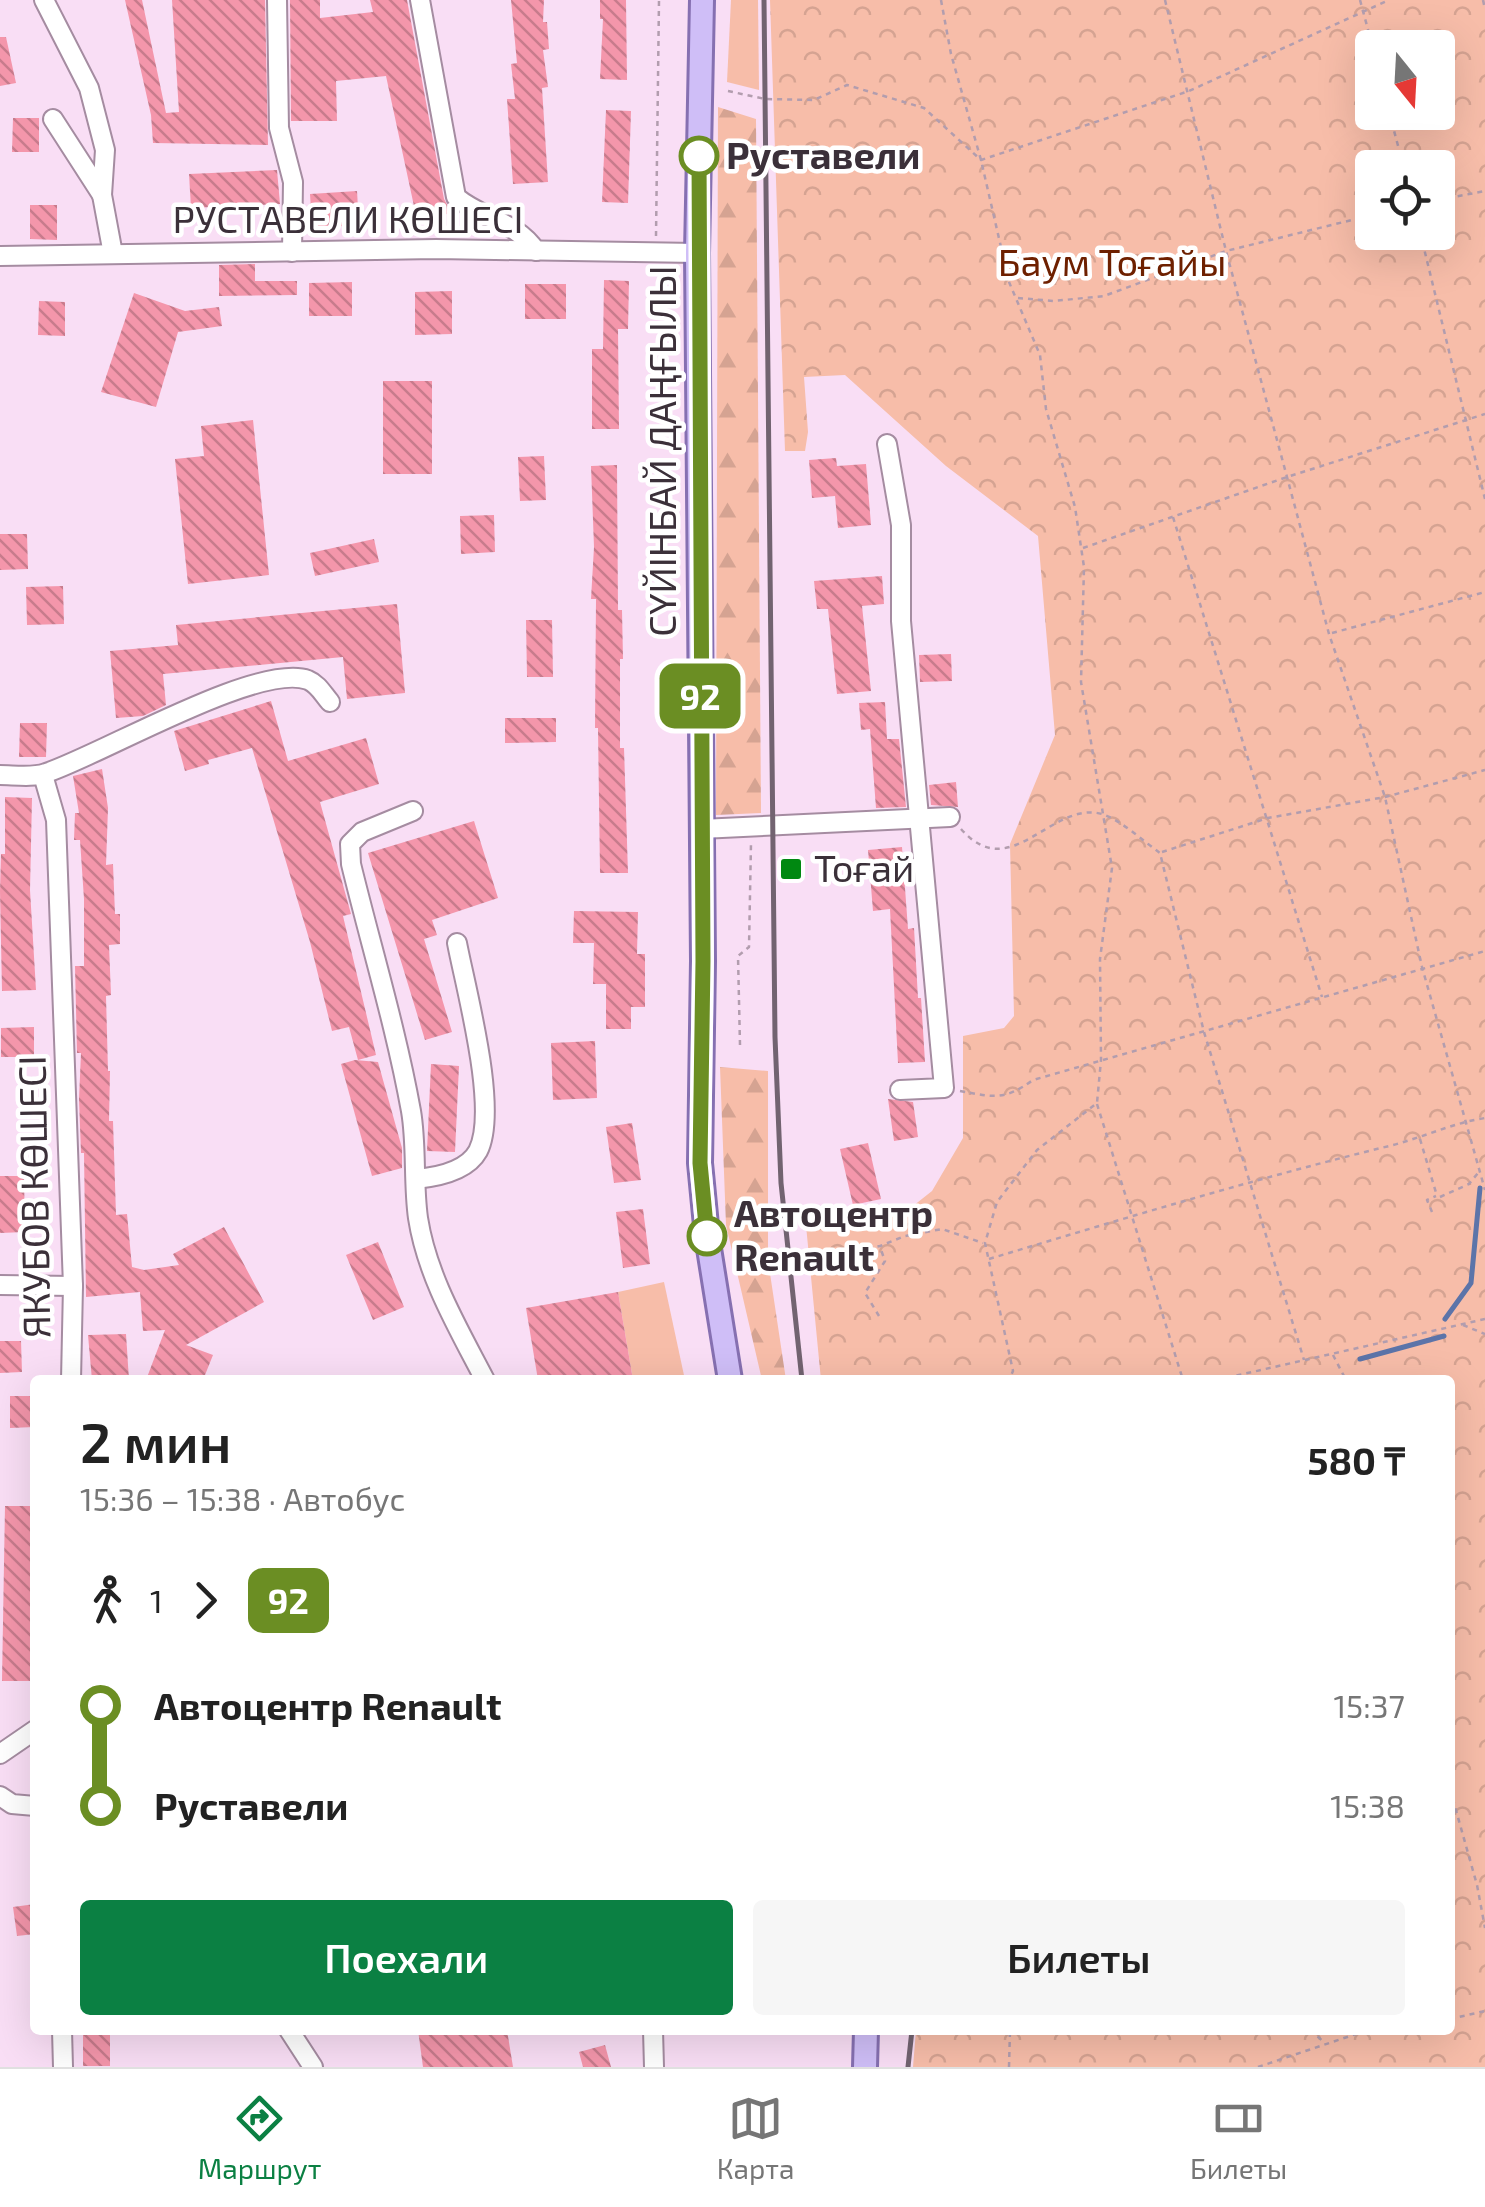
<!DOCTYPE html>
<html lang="ru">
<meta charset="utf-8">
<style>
body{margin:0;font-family:"Exo 2",sans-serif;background:#f6f6f6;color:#222;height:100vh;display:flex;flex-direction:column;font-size:38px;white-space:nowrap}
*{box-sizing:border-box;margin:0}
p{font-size:32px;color:#767676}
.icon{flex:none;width:55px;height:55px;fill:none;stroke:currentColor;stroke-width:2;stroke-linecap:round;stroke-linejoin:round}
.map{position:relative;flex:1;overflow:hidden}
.details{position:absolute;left:30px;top:1375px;width:1425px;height:660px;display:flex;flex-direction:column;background:#fff;border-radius:10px;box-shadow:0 10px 40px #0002}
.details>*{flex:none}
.badge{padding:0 20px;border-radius:15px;font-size:35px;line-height:65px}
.needle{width:65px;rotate:162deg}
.controls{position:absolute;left:1355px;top:30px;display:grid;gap:20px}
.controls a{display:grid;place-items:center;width:100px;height:100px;border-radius:10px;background:#fff;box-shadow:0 10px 40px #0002;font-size:50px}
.map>.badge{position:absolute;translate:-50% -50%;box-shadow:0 0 0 5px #fff}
.legs{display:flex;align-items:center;gap:15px;height:110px;padding:0 50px;font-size:32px}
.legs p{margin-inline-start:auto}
.summary{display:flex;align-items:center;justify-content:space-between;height:170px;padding:0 50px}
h1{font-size:55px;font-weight:600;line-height:75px}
.action{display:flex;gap:20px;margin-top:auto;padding:20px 50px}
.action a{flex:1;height:115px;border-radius:10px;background:#0b8043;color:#fff;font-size:40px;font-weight:600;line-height:115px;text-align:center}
.action a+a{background:#f6f6f6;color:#222}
ul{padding:0 50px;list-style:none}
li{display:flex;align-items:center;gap:35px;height:100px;font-size:38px}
li i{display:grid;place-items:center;width:15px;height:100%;margin:0 12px;background:currentColor}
li i::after{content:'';width:25px;height:25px;margin:-12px;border:8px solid;border-radius:50%;background:#fff}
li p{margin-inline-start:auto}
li:first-child i{background:linear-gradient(#0000 50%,currentColor 0)}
li:last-child i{background:linear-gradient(currentColor 50%,#0000 0)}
.tabs{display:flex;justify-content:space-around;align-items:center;height:140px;border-top:2px solid #e0e0e0;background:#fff;font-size:28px;color:#767676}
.tabs a{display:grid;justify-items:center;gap:5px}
.tabs .on{color:#0b8043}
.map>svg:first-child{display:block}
.green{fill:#f7bda9}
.forest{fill:url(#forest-firs)}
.park{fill:url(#park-crowns);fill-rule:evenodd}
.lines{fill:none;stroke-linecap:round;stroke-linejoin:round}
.stream{stroke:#5c74a9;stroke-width:5}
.building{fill:url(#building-back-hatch)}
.minor-casing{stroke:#a58ca1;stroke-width:22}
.major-casing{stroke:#8670b1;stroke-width:28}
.path{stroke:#b29dae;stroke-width:2.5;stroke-dasharray:5 5;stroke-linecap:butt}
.minor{stroke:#fff;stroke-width:18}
.major{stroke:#cfbef7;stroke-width:22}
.rail{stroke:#726370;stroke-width:5}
.line-1-casing{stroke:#fff;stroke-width:22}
.line-1{stroke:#6b8e23;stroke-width:15}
.stop-1-dot{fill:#fff;stroke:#6b8e23;stroke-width:5}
.poi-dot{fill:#081;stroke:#fff;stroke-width:4}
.labels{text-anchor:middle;stroke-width:9;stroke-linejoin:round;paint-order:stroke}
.stop-label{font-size:38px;font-weight:bold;fill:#3b3039;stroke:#fff;text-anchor:start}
.street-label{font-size:38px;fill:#3b3039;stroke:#fff}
.park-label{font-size:38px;fill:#6e2000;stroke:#fff}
.poi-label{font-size:38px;fill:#3b3039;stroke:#fff;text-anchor:start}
</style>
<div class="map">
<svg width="1485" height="2067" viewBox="0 0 1485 2067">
<defs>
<pattern id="forest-firs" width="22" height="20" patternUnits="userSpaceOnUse" patternTransform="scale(2.5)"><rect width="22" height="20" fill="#f7bda9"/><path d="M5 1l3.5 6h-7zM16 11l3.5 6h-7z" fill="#d5a392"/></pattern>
<pattern id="park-crowns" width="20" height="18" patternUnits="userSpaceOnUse" patternTransform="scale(2.5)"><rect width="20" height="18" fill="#f7bda9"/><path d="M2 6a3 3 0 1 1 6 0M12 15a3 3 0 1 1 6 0" fill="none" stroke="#d5a392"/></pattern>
<pattern id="building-back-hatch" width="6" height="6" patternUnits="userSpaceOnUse" patternTransform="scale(2.5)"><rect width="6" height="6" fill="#f496ab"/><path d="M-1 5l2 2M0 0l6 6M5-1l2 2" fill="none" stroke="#c77b8c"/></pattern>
</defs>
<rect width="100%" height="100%" fill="#f9def5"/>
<!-- green -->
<g class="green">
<polygon points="731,0 758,0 759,90 727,82"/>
<polygon points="664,1282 685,1380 633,1380 618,1292"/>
</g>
<!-- forest -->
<g class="forest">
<polygon points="718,107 756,119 761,813 716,815"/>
<polygon points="720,1067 768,1071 768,1260 786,1380 762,1380 726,1225"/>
</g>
<!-- park -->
<path class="park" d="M770 0H1485V2067H913L916 2030H1450V1380H821L805 1215 913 1206 932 1191 963 1138V1036L1004 1028 1014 1016 1010 844 1055 735 1038 536 946 466 845 375 804 377 808 432 805 451H785ZM1372 48H1438V112H1372ZM1372 168H1438V232H1372Z"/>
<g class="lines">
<!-- stream -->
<g class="stream">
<polyline points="1445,1319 1471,1283 1480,1188"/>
<polyline points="1360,1359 1444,1336"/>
</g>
</g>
<!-- building -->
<g class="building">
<polygon points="125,0 142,0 166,113 179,112 172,0 265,0 268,145 153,143 151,115"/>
<polygon points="290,0 320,0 320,18 373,12 370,0 407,0 444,199 452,213 417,220 386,76 336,81 337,121 291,121"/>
<polygon points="511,0 544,0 543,22 547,22 549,49 543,50 548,87 542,88 548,182 513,184 507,99 515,99 511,64 517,63"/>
<polygon points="600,0 626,0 627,80 600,79 603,19 600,19"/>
<polygon points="0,37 6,37 16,83 0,86"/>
<polygon points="606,110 631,111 628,203 602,202"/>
<polygon points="13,118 39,118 39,152 12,152"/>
<polygon points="277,170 280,204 191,208 189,174"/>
<polygon points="357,191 359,225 312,228 310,194"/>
<polygon points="30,205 57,205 57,240 30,239"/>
<polygon points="255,264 255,281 297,281 297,295 219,296 219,265"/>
<polygon points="604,280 629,281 628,329 618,329 619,429 592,429 592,349 603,349"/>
<polygon points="352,282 352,316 309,316 309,283"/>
<rect x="525" y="284" width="41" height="35"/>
<polygon points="452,291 452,334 415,335 415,292"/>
<polygon points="134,293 185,311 219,307 222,326 178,332 156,407 101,392"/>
<polygon points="39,301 65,302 65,336 38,335"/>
<rect x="383" y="381" width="49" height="93"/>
<polygon points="253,420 269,575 188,584 175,459 204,456 201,426"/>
<polygon points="544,456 546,500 520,501 518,457"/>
<polygon points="836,458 837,466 866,464 871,525 838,528 835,496 812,498 809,460"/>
<polygon points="617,465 618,610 622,610 623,659 620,659 620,748 624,748 628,873 600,873 598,728 595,728 596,599 591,599 594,547 591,466"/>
<polygon points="494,515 495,552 461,554 460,516"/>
<polygon points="0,534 27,534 28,569 0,570"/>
<polygon points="374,539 379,562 315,576 310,553"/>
<polygon points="882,576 884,604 862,606 871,691 837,694 828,609 817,609 814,581"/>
<polygon points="63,586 64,624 27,625 26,587"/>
<polygon points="397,604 405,693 347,699 343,657 163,674 166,705 143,716 116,718 110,651 178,645 176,625"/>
<polygon points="526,620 552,620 553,677 527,677"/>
<polygon points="951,654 952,681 920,682 919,655"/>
<polygon points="271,701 288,761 366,738 379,784 320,802 351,914 343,916 376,1055 358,1060 349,1027 332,1031 310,942 252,748 208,760 209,764 185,771 174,731"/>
<polygon points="885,702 887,739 899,739 906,807 876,808 870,729 861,730 859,703"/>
<polygon points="505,718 556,718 556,742 505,743"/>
<polygon points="20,723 47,723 46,757 19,757"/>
<polygon points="102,769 108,808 106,865 113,864 115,914 120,914 120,944 109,945 111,995 106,996 108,1071 110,1071 109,1121 113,1121 116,1215 127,1214 132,1267 144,1270 179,1265 173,1254 224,1227 264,1302 186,1345 213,1355 203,1380 146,1380 165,1330 143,1331 140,1292 86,1297 84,1153 81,1153 79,1099 81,1053 77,1053 75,966 84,966 84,899 80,840 74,840 75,813 79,813 73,776"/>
<polygon points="956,782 958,807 931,805 929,785"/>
<polygon points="5,797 32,798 30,890 36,990 2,991 0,891 1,854 5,854"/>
<polygon points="474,821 498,898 432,920 437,935 424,939 452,1032 425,1040 368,853"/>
<polygon points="902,847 908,929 914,928 918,998 921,998 925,1062 898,1063 890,909 873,911 868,850"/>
<polygon points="574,911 638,912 637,954 645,954 645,1007 631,1007 631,1029 606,1029 606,984 593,984 594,943 573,943"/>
<polygon points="34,1027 34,1057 1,1057 1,1028"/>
<polygon points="595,1041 597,1098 553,1100 551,1043"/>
<polygon points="355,1060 378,1062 402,1148 402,1168 372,1176 341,1064"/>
<polygon points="431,1064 459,1066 455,1152 427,1151"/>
<polygon points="888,1099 913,1102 918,1137 894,1141"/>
<polygon points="632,1123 641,1180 614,1183 606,1127"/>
<polygon points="868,1143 881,1199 853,1205 840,1149"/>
<polygon points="0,1176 24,1176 25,1232 0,1233"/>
<polygon points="643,1209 650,1264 623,1268 616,1212"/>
<polygon points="378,1242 404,1307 373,1320 346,1255"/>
<polygon points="618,1292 633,1380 538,1380 526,1308"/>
<polygon points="126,1334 129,1380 92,1380 88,1335"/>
<polygon points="0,1341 21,1341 22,1372 0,1373"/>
<polygon points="10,1396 35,1396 35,1427 10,1428"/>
<polygon points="5,1506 35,1506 35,1681 2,1681"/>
<polygon points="35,1904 35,1934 17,1936 13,1907"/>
<polygon points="418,2030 507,2030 513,2067 423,2067"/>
<rect x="83" y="2032" width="27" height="34"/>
<polygon points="605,2045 611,2067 583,2067 579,2052"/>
</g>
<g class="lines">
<!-- minor casing -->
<g class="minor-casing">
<g id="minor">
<polyline points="44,0 89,88 105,150 102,195 113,254"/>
<polyline points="277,0 279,128 293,182 292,252"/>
<path d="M420 0 456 197C482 219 516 221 536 251"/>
<polyline points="53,119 102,195"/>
<polyline points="0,256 436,249 697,253"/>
<polyline points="887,444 901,525 901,621 944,1088 900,1090"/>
<path d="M0 775C14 775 33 778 46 773 101 755 258 662 308 680 318 684 323 694 330 702"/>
<polyline points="43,775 56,820 73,1286 71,1380"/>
<path d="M413 811 362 832 350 844 351 864C371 946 396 1028 411 1111 417 1146 413 1182 418 1218 427 1276 458 1328 485 1380"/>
<polyline points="701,829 950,817"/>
<path d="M416 1179C437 1177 467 1171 478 1151 499 1110 466 990 457 943"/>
<polyline points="0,1285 73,1286"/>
<polyline points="0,1754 35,1730"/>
<polyline points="0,1796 12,1804 35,1806"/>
<polyline points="62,2030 63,2067"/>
<polyline points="289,2030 313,2067"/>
<polyline points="653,2030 654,2067"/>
</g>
</g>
<!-- major casing -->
<g class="major-casing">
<g id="major">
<polyline points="702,0 697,253 703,961 700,1163 707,1236 730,1380"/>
<polyline points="865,2067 866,2030"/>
</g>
</g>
<!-- path -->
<g class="path">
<polyline points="941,0 951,54 981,160 1009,282 1040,355 1046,409 1075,507 1084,567 1081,682 1112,868 1100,959 1101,1060 1097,1103 1037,1150 997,1202 985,1243 1013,1371 1009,1380"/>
<polyline points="1165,0 1226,251 1287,477 1329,634 1385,797 1422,967 1485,1190"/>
<polyline points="1360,0 1373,48"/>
<polyline points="1483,0 1485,9"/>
<polyline points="728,91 765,99 814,100 847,85 924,108 981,160 1189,91 1389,0"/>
<polyline points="1389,112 1404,168"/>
<polyline points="1438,200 1485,191"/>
<polyline points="1420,232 1485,499"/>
<polyline points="656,236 659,0"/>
<polyline points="1018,298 1054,301 1104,296 1226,251 1372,215"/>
<polyline points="1173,517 1322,997"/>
<polyline points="1083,548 1287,477 1485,414"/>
<polyline points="1332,633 1485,592"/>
<path d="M961 829C1011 886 1051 800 1102 814 1121 820 1143 841 1160 853L1204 1032 1304 1360"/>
<polyline points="1162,852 1268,818 1385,797 1485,770"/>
<polyline points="740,1045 738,956 749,947 751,843"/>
<path d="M960 1091C994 1097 1004 1101 1033 1080L1485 951"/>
<polyline points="1097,1104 1183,1380"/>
<polyline points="1420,1139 1437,1196"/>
<polyline points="1440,1197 1469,1184 1478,1173"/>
<polyline points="1432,1212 1427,1200 1436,1196"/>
<path d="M989 1259C1122 1219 1254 1179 1389 1146 1422 1138 1452 1123 1485 1118"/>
<polyline points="789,1263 880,1246 905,1236 942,1229 983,1243"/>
<polyline points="879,1316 865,1293 885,1261 880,1247"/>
<polyline points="1463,1325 1485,1334"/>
<polyline points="1333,1355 1346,1380"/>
<polyline points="1217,1380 1485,1319"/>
<polyline points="1450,1789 1477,1885 1485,1928"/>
<polyline points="1450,2019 1485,2011"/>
<polyline points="1310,2030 1325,2043"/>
<polyline points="1009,2067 1010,2030"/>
<polyline points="1258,2067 1359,2033 1382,2030"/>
</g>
<!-- minor -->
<use href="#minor" class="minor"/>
<!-- major -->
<use href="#major" class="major"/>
<!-- rail -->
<g class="rail">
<polyline points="764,0 775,1037 781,1183 802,1380"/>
<polyline points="908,2067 912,2030"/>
</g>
</g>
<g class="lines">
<!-- line-1 casing -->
<g class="line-1-casing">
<polyline id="line-1" points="699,156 703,961 700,1163 707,1236"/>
</g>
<!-- line-1 -->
<use href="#line-1" class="line-1"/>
</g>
<!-- markers -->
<g class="stop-1-dot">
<circle cx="699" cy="156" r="18"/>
<circle cx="707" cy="1236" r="18"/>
</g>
<rect class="poi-dot" x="779" y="857" width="24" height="24" rx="5"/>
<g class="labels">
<!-- stop labels -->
<g class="stop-label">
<text x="726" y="169">Руставели</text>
<text x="734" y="1227">Автоцентр<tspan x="734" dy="44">Renault</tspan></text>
</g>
<!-- street labels -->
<g class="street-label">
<text x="348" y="233">РУСТАВЕЛИ КӨШЕСІ</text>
<text transform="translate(663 451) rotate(-90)" y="13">СҮЙІНБАЙ ДАҢҒЫЛЫ</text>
<text transform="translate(35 1197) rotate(-91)" y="13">ЯКУБОВ КӨШЕСІ</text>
</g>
<!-- park labels -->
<g class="park-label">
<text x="1112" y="276">Баум Тоғайы</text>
</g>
<!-- poi labels -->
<g class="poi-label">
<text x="814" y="882">Тоғай</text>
</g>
</g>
</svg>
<div class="controls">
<a><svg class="needle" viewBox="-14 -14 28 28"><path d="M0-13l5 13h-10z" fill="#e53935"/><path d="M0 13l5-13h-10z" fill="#767676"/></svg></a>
<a><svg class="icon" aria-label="locate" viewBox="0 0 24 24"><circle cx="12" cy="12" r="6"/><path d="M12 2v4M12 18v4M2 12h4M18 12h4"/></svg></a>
</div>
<b class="badge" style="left:700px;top:696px;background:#6b8e23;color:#fff">92</b>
<section class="details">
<div class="summary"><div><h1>2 мин</h1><p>15:36 – 15:38 · Автобус</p></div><b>580 ₸</b></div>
<div class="legs"><svg class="icon" aria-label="walk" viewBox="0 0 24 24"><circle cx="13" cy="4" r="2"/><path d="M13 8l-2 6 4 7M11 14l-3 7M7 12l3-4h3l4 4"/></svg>1<svg class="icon" aria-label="forward" viewBox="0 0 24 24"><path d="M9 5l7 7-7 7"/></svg><b class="badge" style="background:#6b8e23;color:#fff">92</b></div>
<ul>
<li><i style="color:#6b8e23"></i><b>Автоцентр Renault</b><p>15:37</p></li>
<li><i style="color:#6b8e23"></i><b>Руставели</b><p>15:38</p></li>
</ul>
<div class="action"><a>Поехали</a><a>Билеты</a></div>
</section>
</div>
<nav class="tabs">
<a class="on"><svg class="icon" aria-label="directions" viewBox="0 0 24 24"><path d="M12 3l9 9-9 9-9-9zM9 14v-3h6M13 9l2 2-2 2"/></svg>Маршрут</a>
<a><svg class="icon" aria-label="map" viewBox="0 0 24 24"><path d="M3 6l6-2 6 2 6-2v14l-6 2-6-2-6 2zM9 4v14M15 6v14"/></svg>Карта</a>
<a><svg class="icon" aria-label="tickets" viewBox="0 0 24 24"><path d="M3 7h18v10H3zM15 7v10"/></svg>Билеты</a>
</nav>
